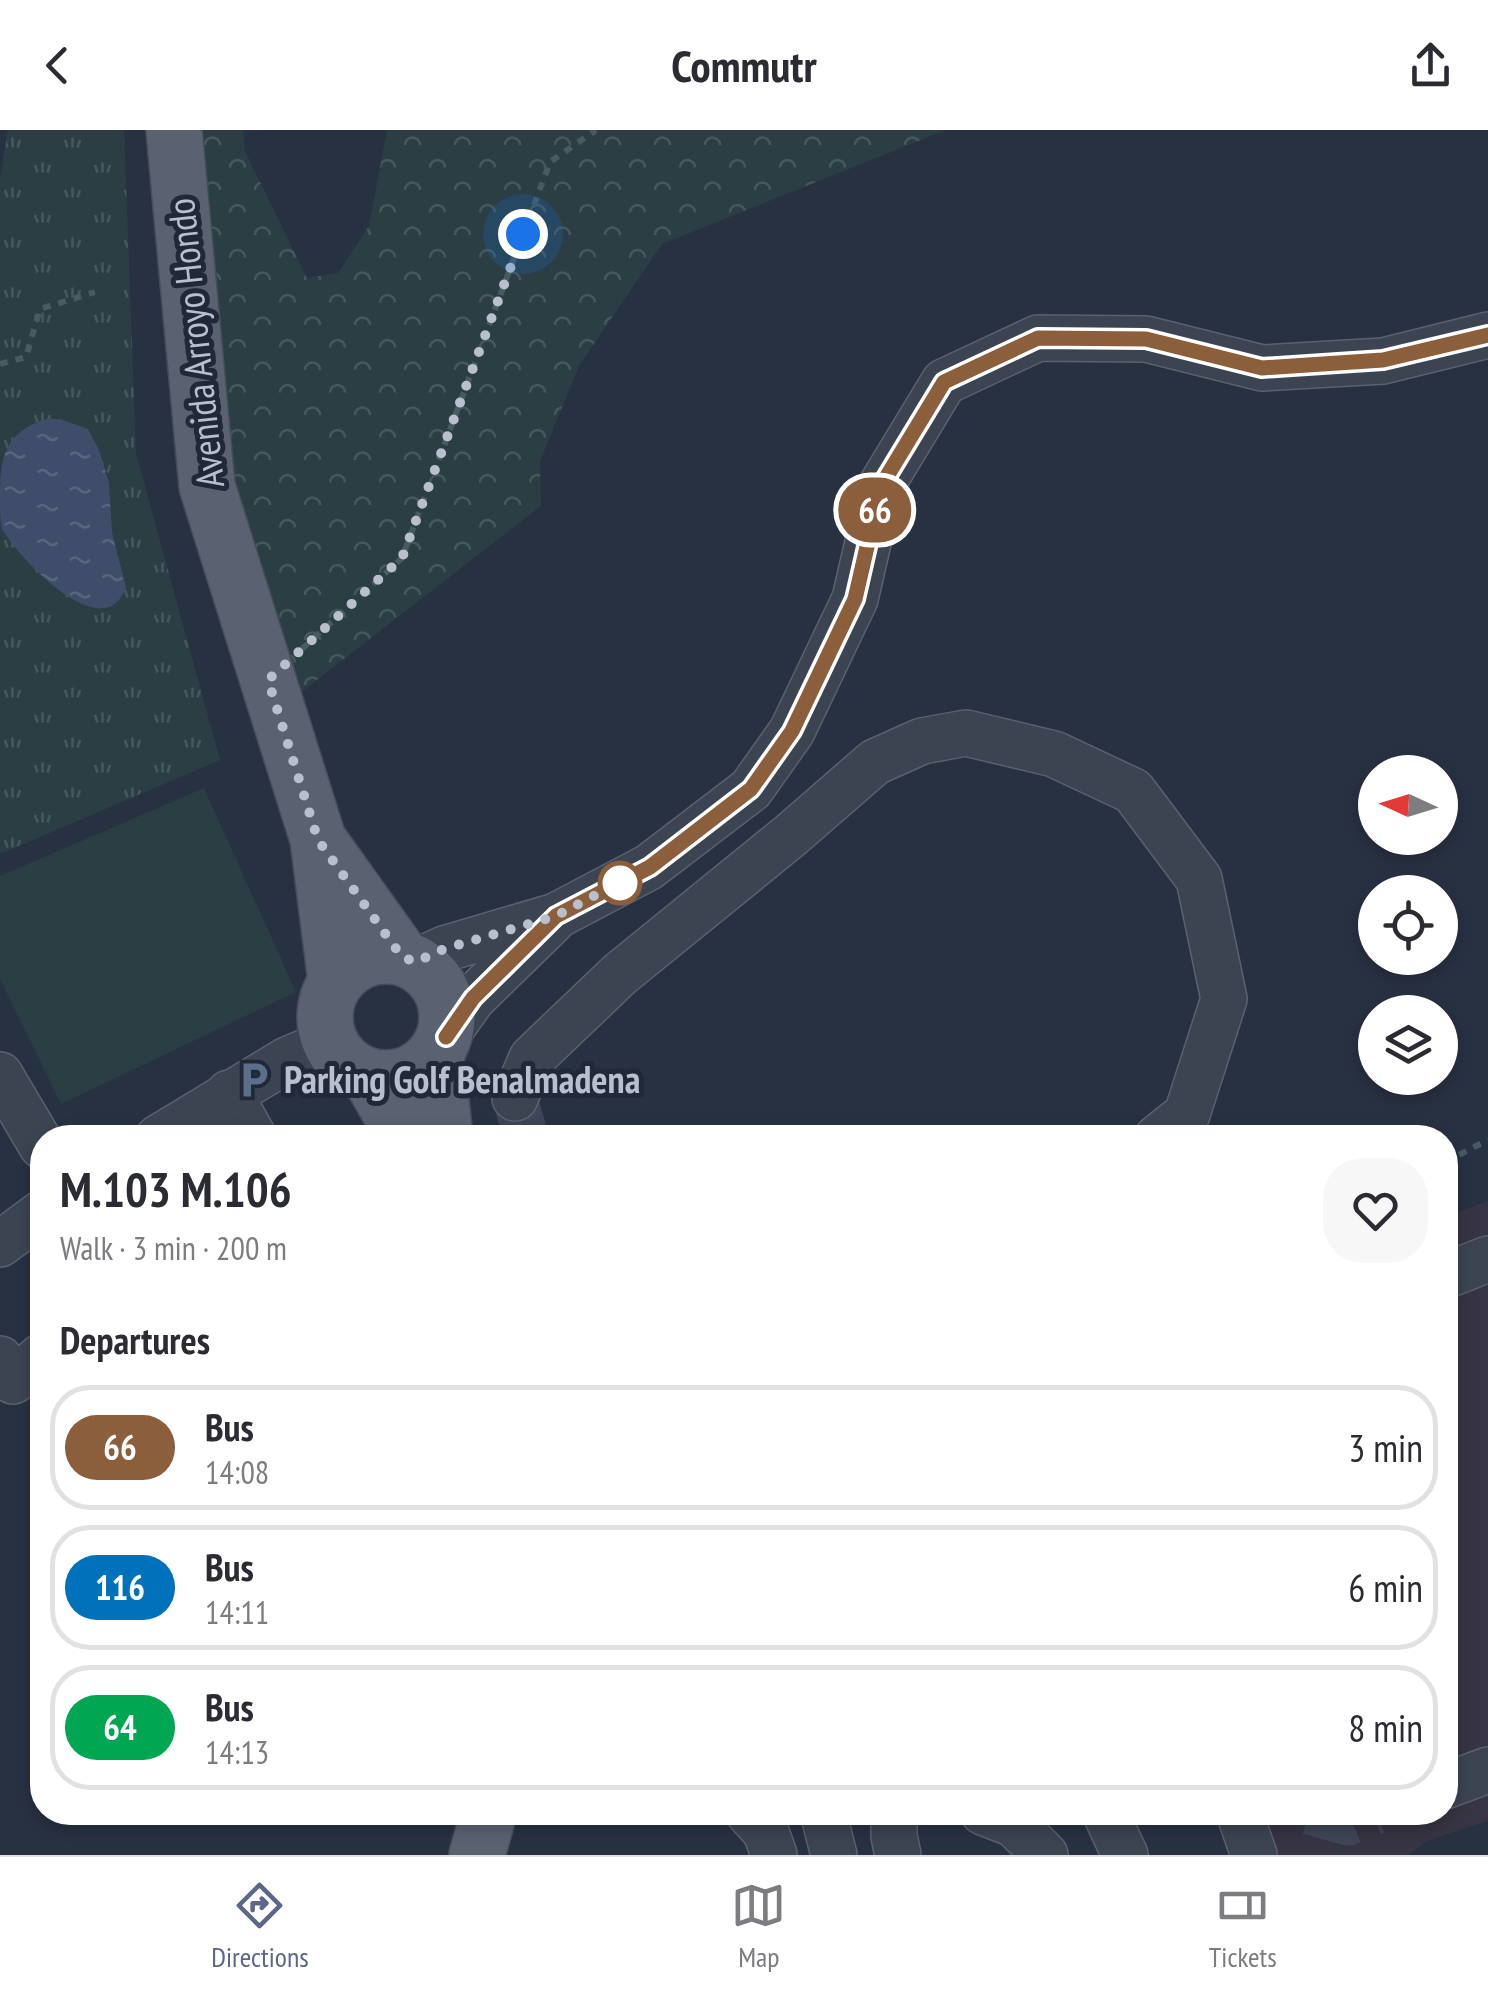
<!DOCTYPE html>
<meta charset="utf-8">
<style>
body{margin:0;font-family:"PT Sans Narrow",sans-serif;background:#f7f7f7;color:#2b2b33;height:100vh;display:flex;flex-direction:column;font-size:38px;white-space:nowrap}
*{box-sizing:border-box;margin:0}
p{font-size:32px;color:#7c7c81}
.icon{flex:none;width:55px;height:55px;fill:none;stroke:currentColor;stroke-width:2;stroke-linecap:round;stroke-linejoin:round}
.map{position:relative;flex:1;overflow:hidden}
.sheet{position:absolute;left:30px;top:995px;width:1428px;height:700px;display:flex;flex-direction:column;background:#fff;border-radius:40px;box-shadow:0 5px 15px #0003}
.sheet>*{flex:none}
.badge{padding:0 20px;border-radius:32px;font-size:35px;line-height:65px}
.needle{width:65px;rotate:274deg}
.tools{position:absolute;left:1358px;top:625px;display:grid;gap:20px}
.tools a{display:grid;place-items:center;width:100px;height:100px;border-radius:50%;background:#fff;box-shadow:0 5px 15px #0003;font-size:50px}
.you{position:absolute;width:50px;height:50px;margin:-25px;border:8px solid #fff;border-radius:50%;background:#1a73e8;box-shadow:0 0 0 15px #1a73e833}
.map>.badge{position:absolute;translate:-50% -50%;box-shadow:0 0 0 5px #fff}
h2{padding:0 30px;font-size:38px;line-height:90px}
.round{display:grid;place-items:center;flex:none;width:105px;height:105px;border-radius:40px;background:#f7f7f7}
.overview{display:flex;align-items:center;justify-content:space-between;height:170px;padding:0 30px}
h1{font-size:48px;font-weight:700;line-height:75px}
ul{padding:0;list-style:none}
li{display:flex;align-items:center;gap:30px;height:125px;margin:0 20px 15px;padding:0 10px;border:5px solid #e1e1e2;border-radius:40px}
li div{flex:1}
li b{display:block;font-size:38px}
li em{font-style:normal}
li .badge{min-width:110px;font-weight:700;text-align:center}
header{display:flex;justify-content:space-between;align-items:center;height:130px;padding:0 30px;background:#fff;font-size:45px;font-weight:700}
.dock{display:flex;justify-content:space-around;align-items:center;height:140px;border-top:2px solid #e1e1e2;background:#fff;font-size:28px;color:#7c7c81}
.dock a{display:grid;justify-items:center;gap:5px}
.dock .selected{color:#5b688a}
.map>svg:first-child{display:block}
.medical{fill:#373443}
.grass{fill:url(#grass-tufts)}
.park{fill:url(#park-crowns)}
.garden{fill:#2a3e43}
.water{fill:url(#water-ripples)}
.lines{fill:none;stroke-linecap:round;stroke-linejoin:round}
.minor-tunnel{stroke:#3e4657;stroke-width:45;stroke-dasharray:45 22;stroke-linecap:butt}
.minor-casing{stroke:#5a616f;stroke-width:48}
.major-casing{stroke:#464c5b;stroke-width:58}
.path{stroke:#485b60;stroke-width:6;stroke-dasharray:8 8;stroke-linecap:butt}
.minor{stroke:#3c4452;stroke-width:45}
.major{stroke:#5a6272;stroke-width:55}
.line-casing{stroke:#fff;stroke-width:22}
.line{stroke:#8b5e3c;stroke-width:15}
.walk{stroke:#b9bfcc;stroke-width:10;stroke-dasharray:0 18}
.stop-dot{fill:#fff;stroke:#8b5e3c;stroke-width:5}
.labels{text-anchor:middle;stroke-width:10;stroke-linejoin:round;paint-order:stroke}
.street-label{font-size:38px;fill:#b9bfcc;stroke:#212837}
.poi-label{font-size:38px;font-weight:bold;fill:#b9bfcc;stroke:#212837;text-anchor:start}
</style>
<header><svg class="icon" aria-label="back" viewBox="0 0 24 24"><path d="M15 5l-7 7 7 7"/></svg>Commutr<svg class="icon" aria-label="share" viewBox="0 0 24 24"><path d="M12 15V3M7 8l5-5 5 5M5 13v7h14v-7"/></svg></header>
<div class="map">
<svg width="1488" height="1725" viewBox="0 0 1488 1725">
<defs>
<pattern id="grass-tufts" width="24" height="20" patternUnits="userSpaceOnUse" patternTransform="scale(2.5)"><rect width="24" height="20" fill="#2a3e43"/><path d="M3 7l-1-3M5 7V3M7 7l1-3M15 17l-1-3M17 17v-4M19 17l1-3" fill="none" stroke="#47585d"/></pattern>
<pattern id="park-crowns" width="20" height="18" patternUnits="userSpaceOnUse" patternTransform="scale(2.5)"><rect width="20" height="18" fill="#2a3e43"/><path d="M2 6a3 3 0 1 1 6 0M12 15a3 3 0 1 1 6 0" fill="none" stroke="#47585d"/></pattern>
<pattern id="water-ripples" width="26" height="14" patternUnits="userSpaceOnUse" patternTransform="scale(2.5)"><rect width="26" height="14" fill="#3f4d6b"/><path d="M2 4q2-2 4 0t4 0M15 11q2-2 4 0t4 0" fill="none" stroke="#59657f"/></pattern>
</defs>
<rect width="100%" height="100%" fill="#283142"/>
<!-- medical -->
<polygon class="medical" points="1488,1071 1488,1691 1427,1711 1409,1725 1238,1725 1222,1683 1445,1682 1445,1087"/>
<!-- grass -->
<polygon class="grass" points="8,0 124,0 136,323 220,630 0,724 0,48"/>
<!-- park -->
<polygon class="park" points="194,0 243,0 245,21 307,148 338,143 369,96 387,0 946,0 662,114 579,236 540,331 541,376 300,563 229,345"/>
<!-- garden -->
<polygon class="garden" points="204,658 296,862 61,974 0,849 0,746"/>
<!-- water -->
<path class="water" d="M47 289H60L88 299 99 320 109 353 112 403 126 457C104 520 17 426 2 399 0 391 0 377 0 368 0 328 4 302 47 289Z"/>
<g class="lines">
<!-- minor-tunnel -->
<g class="minor-tunnel">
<polyline points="515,968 526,1008"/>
<polyline points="1309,1682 1348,1693 1376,1682"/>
</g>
<!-- minor casing -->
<g class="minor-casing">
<g id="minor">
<polyline points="416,832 444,819 556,786 649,737 751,659 792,601 855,469 881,356 944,252 1038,208 1146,209 1262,238 1383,231 1488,205"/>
<polyline points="445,907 473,868 552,791"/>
<polyline points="0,945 42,1016"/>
<polyline points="229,963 254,1008"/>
<polyline points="515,968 532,928 620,844 791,705 875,632 922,611 966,603 1054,624 1133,661 1199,749 1224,869 1187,984 1157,1008"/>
<polyline points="158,1008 287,930 329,912"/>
<polyline points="0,1114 42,1083"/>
<polyline points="1445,1146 1488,1129"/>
<polyline points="0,1229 13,1251 42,1226"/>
<polyline points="1445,1656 1488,1640"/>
<polyline points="748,1682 766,1702 774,1725"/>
<polyline points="823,1682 834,1725"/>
<polyline points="894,1682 894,1706 898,1725"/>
<polyline points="983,1682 1014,1694 1045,1725"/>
<polyline points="1105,1682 1125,1725"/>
<polyline points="1239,1682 1254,1725"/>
</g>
</g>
<!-- major casing -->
<g class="major-casing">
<g id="major">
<polyline points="174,0 207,356 318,709 336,851"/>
<polyline points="322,715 402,827"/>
<circle cx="386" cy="887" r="61"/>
<polyline points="436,925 445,1008"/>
<polyline points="370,947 405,1008"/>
<polyline points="477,1725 489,1682"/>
</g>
</g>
<!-- path -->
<g class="path">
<polyline points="0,234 26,227 40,179 95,162"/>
<polyline points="302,519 402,428 550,32 596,0"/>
<polyline points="1445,1032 1488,1010"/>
</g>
<!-- minor -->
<use href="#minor" class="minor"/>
<!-- major -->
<use href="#major" class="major"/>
</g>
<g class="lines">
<!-- line casing -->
<g class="line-casing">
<polyline id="line" points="446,907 473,868 556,786 650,737 751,659 792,601 855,469 881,356 944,252 1038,208 1146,209 1262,238 1383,230 1488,205"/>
</g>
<!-- line -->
<use href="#line" class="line"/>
<!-- walk -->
<polyline class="walk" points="523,104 402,428 268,550 318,710 402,827 416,832 444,819 556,786 624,750 620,753"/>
</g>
<!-- icons -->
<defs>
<g id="parking-bare" transform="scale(3)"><path d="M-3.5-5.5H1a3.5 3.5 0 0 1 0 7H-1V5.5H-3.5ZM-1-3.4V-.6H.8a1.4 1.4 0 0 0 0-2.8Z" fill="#5c6f8a" stroke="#212837" stroke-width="2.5" paint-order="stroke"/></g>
</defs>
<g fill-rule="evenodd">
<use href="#parking-bare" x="254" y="950"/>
</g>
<!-- markers -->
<circle class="stop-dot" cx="620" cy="753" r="20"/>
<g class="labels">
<!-- street labels -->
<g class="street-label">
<text transform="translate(196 213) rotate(-96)" y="13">Avenida Arroyo Hondo</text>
</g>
<!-- poi labels -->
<g class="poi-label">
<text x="284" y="963">Parking Golf Benalmadena</text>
</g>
</g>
</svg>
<div class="tools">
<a><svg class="needle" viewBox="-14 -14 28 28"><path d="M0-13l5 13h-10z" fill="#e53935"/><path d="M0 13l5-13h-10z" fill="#7c7c81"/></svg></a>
<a><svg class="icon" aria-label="locate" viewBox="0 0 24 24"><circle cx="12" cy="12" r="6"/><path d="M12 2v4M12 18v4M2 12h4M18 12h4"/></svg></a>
<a><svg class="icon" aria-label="layers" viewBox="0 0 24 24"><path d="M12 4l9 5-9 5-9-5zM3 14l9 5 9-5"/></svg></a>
</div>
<div class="you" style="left:523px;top:104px"></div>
<b class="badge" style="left:875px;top:380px;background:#8b5e3c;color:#fff">66</b>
<section class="sheet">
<div class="overview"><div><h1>M.103 M.106</h1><p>Walk · 3 min · 200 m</p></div><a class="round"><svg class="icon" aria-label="heart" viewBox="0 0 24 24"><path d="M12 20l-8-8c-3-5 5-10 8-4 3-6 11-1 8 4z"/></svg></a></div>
<h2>Departures</h2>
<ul>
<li><span class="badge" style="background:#8b5e3c;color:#fff">66</span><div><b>Bus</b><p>14:08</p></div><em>3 min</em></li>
<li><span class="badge" style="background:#0072bc;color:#fff">116</span><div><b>Bus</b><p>14:11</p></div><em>6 min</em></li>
<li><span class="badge" style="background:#00a651;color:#fff">64</span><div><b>Bus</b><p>14:13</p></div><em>8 min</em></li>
</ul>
</section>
</div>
<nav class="dock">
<a class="selected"><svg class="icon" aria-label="directions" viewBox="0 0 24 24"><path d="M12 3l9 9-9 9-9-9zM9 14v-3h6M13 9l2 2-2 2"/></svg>Directions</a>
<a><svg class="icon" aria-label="map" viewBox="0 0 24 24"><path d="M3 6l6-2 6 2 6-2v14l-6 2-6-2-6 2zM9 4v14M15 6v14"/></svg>Map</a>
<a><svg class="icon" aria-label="tickets" viewBox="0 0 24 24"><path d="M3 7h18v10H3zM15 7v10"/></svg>Tickets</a>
</nav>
